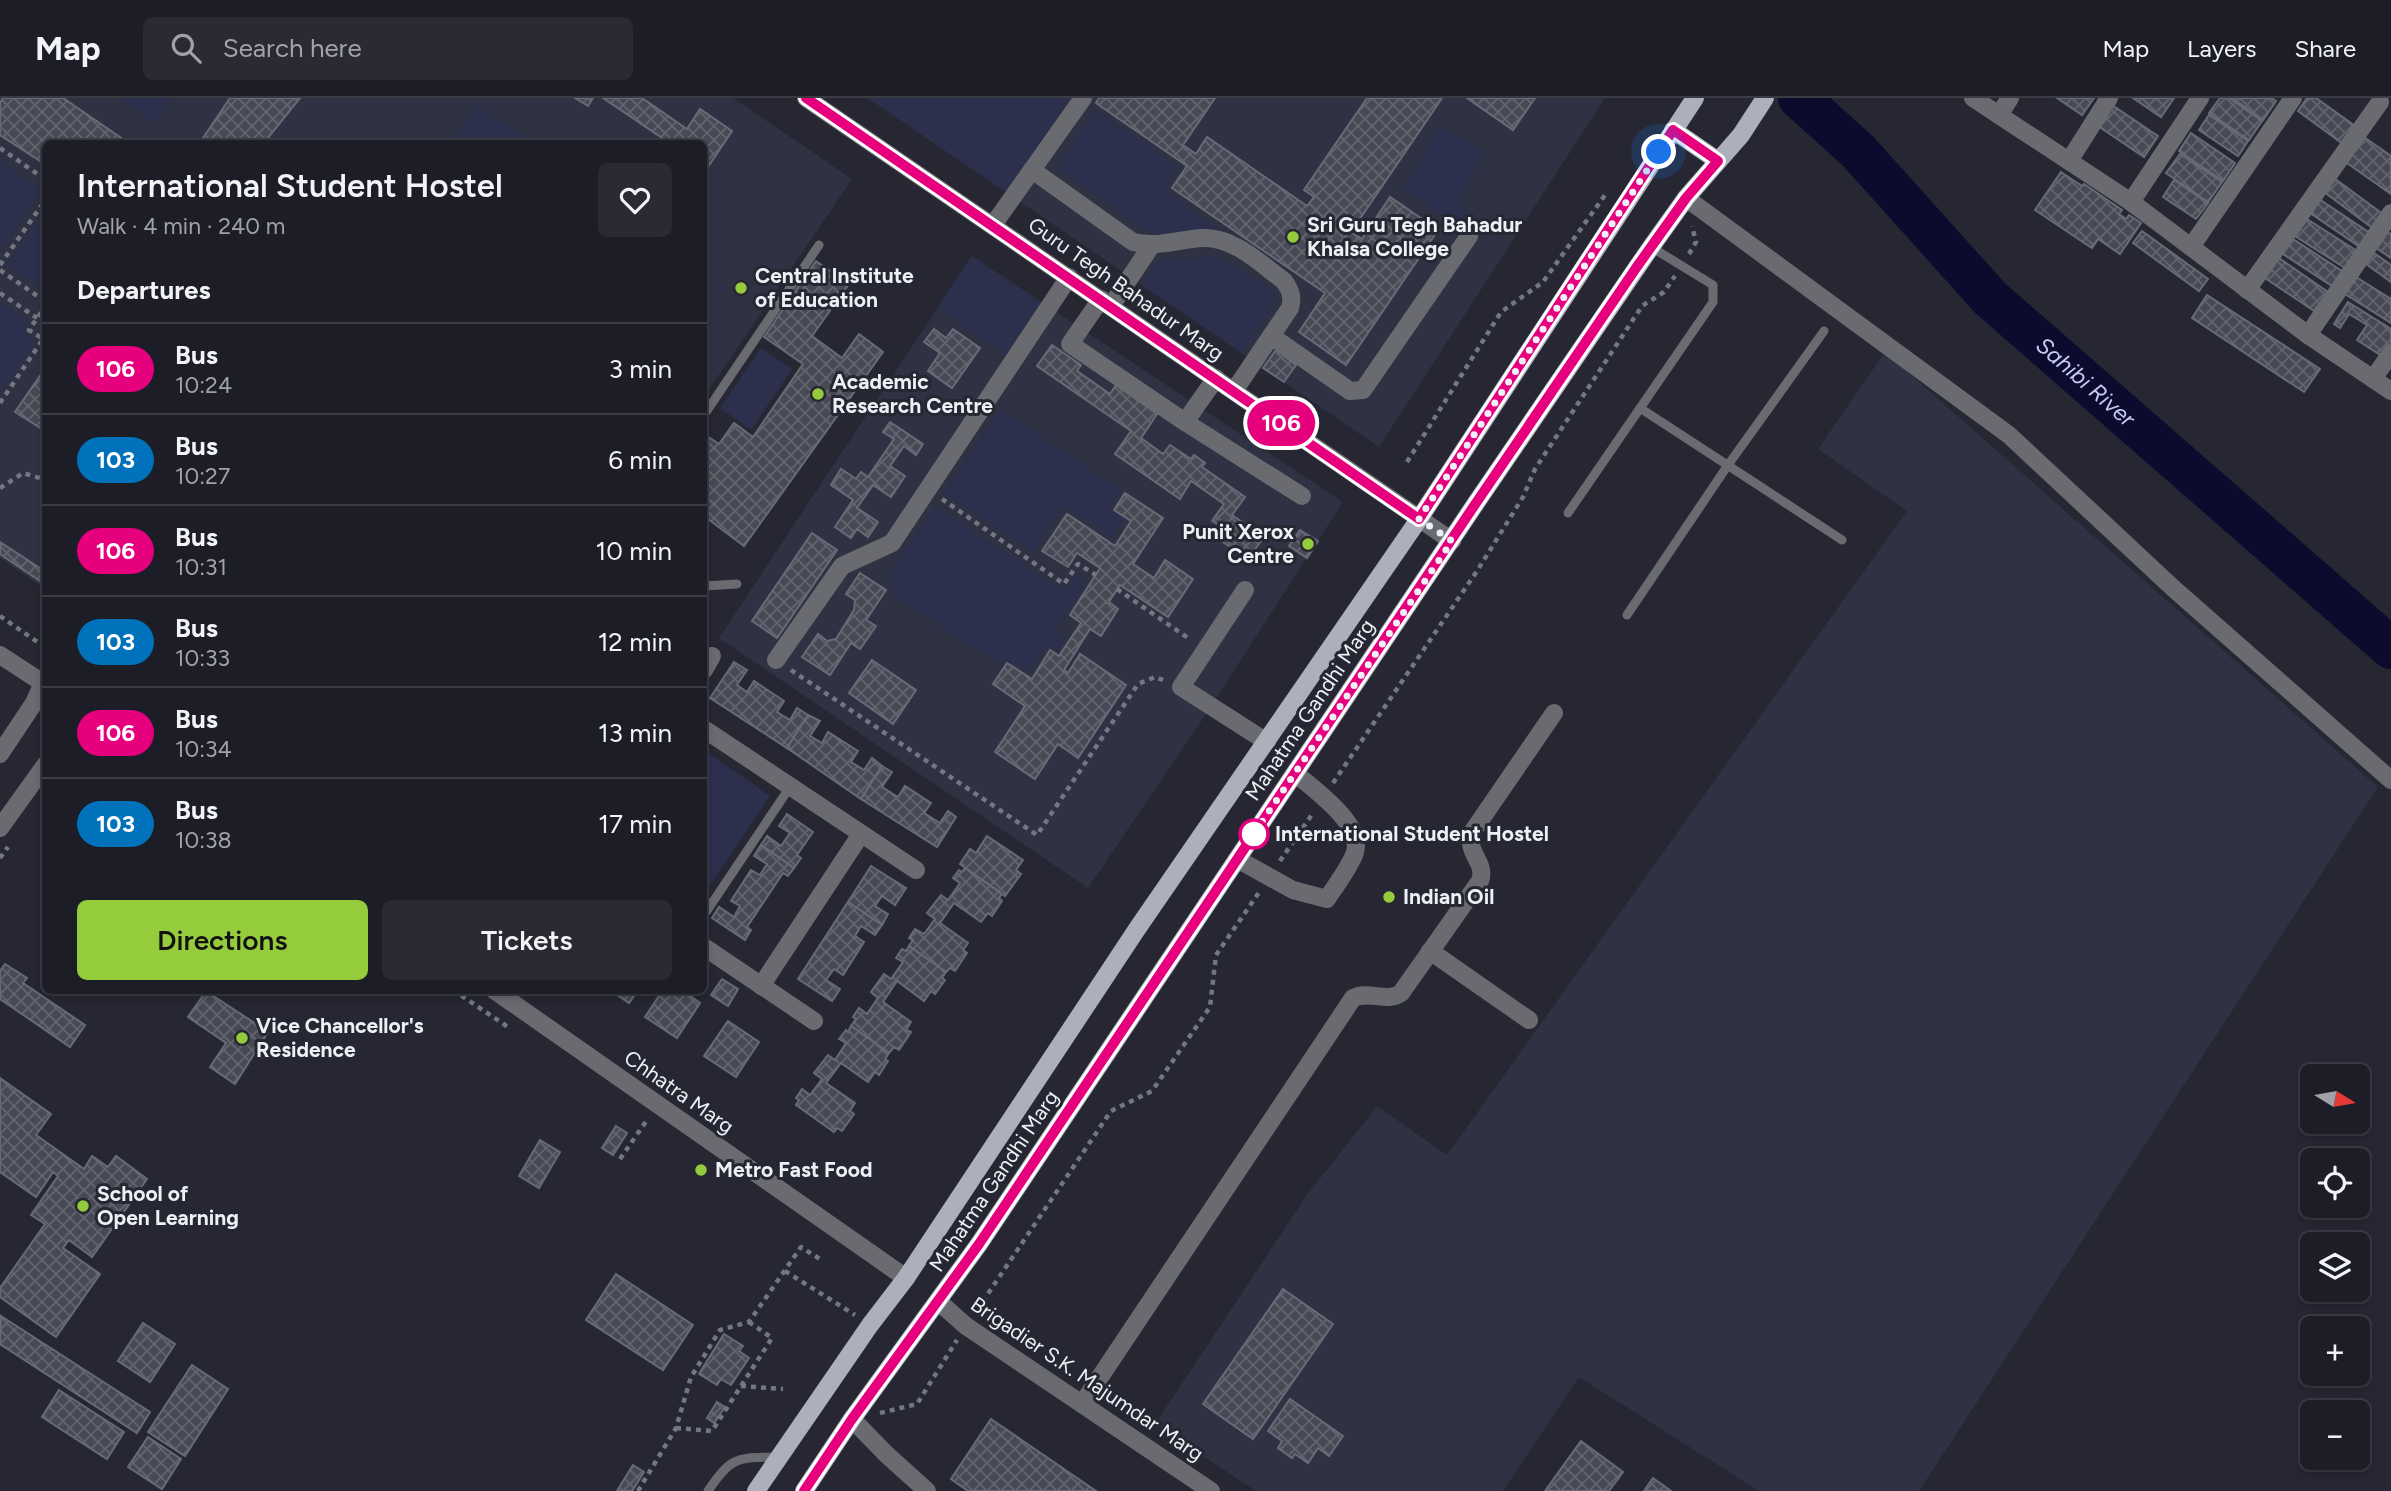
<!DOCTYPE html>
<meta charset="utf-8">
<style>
body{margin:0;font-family:Figtree,sans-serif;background:#292a32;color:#f1f3f6;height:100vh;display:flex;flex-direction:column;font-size:26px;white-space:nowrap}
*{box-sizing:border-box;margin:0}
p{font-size:23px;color:#a0a2a7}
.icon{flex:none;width:38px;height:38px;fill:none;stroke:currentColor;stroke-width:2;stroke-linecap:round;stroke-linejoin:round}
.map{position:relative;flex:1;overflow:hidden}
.sheet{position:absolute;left:42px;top:42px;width:665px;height:854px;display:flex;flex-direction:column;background:#1c1d26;border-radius:10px;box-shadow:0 4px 10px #0003,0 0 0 2px #3a3b43}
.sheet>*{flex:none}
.badge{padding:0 14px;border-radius:23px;font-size:24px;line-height:46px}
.needle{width:46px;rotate:101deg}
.buttons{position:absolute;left:2300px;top:966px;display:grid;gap:14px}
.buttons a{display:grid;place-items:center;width:70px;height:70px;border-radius:10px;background:#1c1d26;box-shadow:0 4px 10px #0003,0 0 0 2px #3a3b43;font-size:35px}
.you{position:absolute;width:35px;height:35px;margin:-18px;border:5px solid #fff;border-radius:50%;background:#1a73e8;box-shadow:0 0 0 10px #1a73e833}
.map>.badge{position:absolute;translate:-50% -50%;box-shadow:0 0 0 4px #fff}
h2{padding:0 35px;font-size:26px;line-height:63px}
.round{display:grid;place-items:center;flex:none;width:74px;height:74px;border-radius:10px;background:#292a32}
.head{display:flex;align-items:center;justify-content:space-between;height:119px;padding:0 35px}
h1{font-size:33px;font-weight:600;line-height:52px}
.primary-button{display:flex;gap:14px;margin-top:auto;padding:14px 35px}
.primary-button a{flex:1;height:80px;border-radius:10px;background:#94cc3c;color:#111;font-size:28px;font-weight:600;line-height:80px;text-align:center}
.primary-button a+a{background:#292a32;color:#f1f3f6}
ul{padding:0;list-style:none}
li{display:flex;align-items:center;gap:21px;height:91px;padding:0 35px;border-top:2px solid #3a3b43}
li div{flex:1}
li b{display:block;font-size:26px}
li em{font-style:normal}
li .badge{min-width:77px;font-weight:700;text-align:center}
header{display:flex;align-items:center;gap:42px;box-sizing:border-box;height:98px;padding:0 35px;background:#1c1d26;border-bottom:2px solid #3a3b43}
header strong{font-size:33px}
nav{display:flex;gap:38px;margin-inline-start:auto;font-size:24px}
.search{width:490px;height:63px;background:#292a32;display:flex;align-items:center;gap:18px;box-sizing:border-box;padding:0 24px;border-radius:10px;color:#a0a2a7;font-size:26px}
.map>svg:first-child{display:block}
.built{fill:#2f3242}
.green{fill:#2d304d}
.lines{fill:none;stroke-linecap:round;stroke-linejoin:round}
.river{stroke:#0c0b2e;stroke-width:42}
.building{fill:url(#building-cross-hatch);stroke:#686a77;stroke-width:2}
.path{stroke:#757780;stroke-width:4.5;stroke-dasharray:5 5;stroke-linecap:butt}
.service{stroke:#6a6b71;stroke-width:9}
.minor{stroke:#6a6b71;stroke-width:18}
.tertiary{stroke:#6a6b71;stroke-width:18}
.primary{stroke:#adafbb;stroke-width:18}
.line-casing{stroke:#fff;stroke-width:16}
.line{stroke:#e6007e;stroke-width:10}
.walk{stroke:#eef0f7;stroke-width:7;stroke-dasharray:0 12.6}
.poi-dot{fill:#94cc3c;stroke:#262732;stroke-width:2.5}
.stop-dot{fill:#fff;stroke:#e6007e;stroke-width:3.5}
.labels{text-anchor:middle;stroke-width:6;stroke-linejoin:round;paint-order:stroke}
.poi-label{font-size:21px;font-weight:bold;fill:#eef0f7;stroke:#262732;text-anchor:start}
.street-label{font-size:21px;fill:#eef0f7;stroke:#262732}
.stop-label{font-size:21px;font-weight:bold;fill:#eef0f7;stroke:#262732;text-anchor:start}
.water-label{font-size:23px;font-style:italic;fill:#c5cbf5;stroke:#262732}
</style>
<header>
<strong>Map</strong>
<div class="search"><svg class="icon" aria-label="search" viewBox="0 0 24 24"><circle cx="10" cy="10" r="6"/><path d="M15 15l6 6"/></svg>Search here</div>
<nav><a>Map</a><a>Layers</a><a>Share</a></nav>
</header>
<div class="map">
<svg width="2391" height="1393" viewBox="0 0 2391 1393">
<defs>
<pattern id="building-cross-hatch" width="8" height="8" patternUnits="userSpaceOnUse" patternTransform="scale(1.75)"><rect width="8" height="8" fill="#474955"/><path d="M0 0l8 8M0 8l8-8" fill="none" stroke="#62646e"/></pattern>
</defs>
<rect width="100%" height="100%" fill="#262732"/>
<!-- built -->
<g class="built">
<polygon points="0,0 733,0 852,81 704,299 704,46 46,46 45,491 0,460"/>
<polygon points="868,0 1605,0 1379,349"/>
<polygon points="972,158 1343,404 1200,625 1088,790 719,540"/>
<polygon points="1885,254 2378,689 1919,1393 1759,1393 1579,1279 1503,1393 1256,1393 1155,1326 1307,1097 1377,1008 1447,1057 1907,413 1818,351"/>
</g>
<!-- green -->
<g class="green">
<polygon points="125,0 172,0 155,25 123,3"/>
<polygon points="868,0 1071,0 1006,94"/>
<polygon points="477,7 524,39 520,45 450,45"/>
<polygon points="1095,11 1178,69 1164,93 1224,136 1154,138 1057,70"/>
<polygon points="1441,27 1484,55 1458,104 1475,117 1466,133 1403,90"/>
<polygon points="0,64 42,94 0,154"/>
<polygon points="45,112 45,194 7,166"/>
<polygon points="972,158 1044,207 1009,259 937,210"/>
<polygon points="1216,158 1275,193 1274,207 1242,255 1140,186 1157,162"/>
<polygon points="0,205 29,225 23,234 35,243 0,294"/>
<polygon points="761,250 792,271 751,332 720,310"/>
<polygon points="1000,311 1122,393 1110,411 1125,421 1112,440 1065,408 1033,455 944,395"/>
<polygon points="935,409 1064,493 1076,476 1087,483 1055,532 1066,540 1058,552 1048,546 1029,575 1005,560 1000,567 892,496 888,477"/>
<polygon points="704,652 770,698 704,796"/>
</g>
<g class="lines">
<!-- river -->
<path class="river" id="s1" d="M1799 0 1858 53 1990 200 2391 550"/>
</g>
<!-- building -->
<g class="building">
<polygon points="3,0 63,0 130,46 46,46 46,67 0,37 0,5"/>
<polygon points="230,0 300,0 263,46 199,46"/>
<polygon points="575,0 593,0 588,8"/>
<polygon points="603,0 642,0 687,31 700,11 732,33 704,75 704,46 671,46"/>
<polygon points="1099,0 1215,0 1183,47 1196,56 1207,39 1307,108 1314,99 1304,92 1367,0 1442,0 1351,134 1362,141 1390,99 1438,132 1346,267 1299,234 1325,195 1172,90 1187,68 1096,5"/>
<polygon points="1467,0 1535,0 1513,32"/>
<polygon points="2057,0 2094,0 2082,17"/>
<polygon points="2133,0 2174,0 2161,19"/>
<polygon points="2220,0 2229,0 2262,23 2249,42 2209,15"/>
<polygon points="2232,0 2271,0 2276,3 2263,22"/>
<polygon points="2307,0 2316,0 2355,28 2343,46 2298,13"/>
<polygon points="2112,7 2158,38 2144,59 2098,28"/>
<polygon points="2209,17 2248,43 2238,58 2199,32"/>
<polygon points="2191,35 2235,65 2223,83 2179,53"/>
<polygon points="2361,37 2391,58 2391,96 2344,63"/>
<polygon points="2180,56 2222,84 2208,104 2166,75"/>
<polygon points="2061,74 2082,88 2084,86 2122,112 2119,116 2126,121 2129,117 2141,125 2120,156 2098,141 2092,150 2035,112"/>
<polygon points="2334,80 2384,117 2374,131 2324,94"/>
<polygon points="2174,82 2208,105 2196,121 2163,99"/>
<polygon points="2319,101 2370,135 2360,149 2310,115"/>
<polygon points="2307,121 2357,153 2345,170 2295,138"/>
<polygon points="2142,133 2208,181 2199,193 2133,145"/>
<polygon points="2387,134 2391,136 2391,160 2376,150"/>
<polygon points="2293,141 2342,173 2332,188 2283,156"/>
<polygon points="2374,155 2391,167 2391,184 2366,166"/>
<polygon points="2279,160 2328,194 2314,213 2265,180"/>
<polygon points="816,163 849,186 812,238 842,260 859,236 883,254 744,448 704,418 704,336 719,346 734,325 753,339 803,266 764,239"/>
<polygon points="2356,179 2391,201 2391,225 2345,196"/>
<polygon points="2207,197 2320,271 2304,294 2192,220"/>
<polygon points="2348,204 2391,231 2391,250 2385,260 2357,242 2367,227 2349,216 2340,230 2334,226"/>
<polygon points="934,231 946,240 953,231 980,250 952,290 928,273 940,255 924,244"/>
<polygon points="1052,247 1081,267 1077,273 1110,296 1116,287 1157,316 1141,340 1163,356 1170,347 1191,361 1194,357 1205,365 1202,369 1245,399 1232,417 1264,439 1248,461 1217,440 1224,430 1212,423 1224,406 1191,383 1180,401 1115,356 1131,333 1037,268"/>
<polygon points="1276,252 1296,267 1284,284 1263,270"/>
<polygon points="46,269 46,326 42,331 15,314"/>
<polygon points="890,324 923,346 916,357 904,348 890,368 905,378 891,399 873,387 857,410 878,424 868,439 857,431 851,440 835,429 853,402 831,387 841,371 856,381 861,374 868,379 894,341 883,334"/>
<polygon points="1125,395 1163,420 1133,466 1154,480 1165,462 1193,481 1168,519 1120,487 1109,504 1118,511 1101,538 1090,531 1064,572 1068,575 1080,556 1126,587 1078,660 1058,646 1035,681 995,654 1025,608 993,586 1007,565 1032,581 1050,552 1059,558 1081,525 1070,517 1100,470 1077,455 1068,469 1042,453 1067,416 1115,448 1131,423 1114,412"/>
<polygon points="1300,432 1318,443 1307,460 1289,448"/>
<polygon points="812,435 837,452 777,540 752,523"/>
<polygon points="0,444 46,474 46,487 0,456"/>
<polygon points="860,475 886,492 866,522 876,528 860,551 851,545 830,577 802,559 818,536 827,543 836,541 854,512 855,502 846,496"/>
<polygon points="872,562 916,592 893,626 849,595"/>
<polygon points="734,564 747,572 737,587 747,594 754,583 784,603 777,614 790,622 797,610 808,617 787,650 710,600"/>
<polygon points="808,617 820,623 810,638 822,645 828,634 858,653 851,664 864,672 872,660 882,668 861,701 787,650"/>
<polygon points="882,668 892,674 882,689 898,699 905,688 931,705 924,715 940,725 948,713 956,719 937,749 861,701"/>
<polygon points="787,716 813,734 797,757 801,760 794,770 761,747 767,738 781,748 790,735 779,728"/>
<polygon points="987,738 1023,762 1016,772 1021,776 1005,798 960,766 970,751 976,755"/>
<polygon points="761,747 794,770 788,778 783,775 747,829 751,832 745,842 712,820 719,809 734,819 740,808 731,803 751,772 760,777 767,766 754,758"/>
<polygon points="871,768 906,790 895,807 882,798 875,808 888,816 882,827 848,804"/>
<polygon points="965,770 1002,796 999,800 1002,803 992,818 988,815 981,824 954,805 940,825 968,845 963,852 967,855 955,873 950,870 946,874 909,848 913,842 909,840 915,831 924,836 935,821 927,815 941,797 948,802 960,785 953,780 959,772 962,774"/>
<polygon points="848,804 882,827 875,837 861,828 855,838 864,844 843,877 834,871 826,882 840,891 832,903 798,881"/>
<polygon points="909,848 946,874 942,880 945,882 935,896 931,893 924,903 897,883 883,904 911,924 906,932 911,934 899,952 894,949 889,955 851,928 856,921 853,919 859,910 867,916 878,900 871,894 884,876 891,881 903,864 896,860 902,851 906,853"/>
<polygon points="5,866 27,880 23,885 85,927 70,949 0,901 0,873"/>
<polygon points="722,881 738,891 728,908 711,897"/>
<polygon points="610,892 638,892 629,905"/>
<polygon points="663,892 682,892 700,905 677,940 645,919"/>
<polygon points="206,893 268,934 235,986 210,969 226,945 188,919"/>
<polygon points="728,923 759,944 736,979 704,958"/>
<polygon points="851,928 889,955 885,961 888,963 879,977 875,974 868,984 841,965 826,985 855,1005 850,1013 854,1016 842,1033 837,1030 834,1034 796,1007 799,1002 796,1000 802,991 810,997 822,981 814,975 828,957 835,962 846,945 839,941 846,932 848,934"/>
<polygon points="0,980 51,1016 36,1037 84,1071 92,1058 108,1069 116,1058 147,1081 92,1159 69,1142 63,1150 100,1176 56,1239 0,1199 0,1190 45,1126 31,1117 58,1078 53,1074 36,1099 0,1074"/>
<polygon points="616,1028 627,1035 613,1057 602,1050"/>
<polygon points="540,1042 560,1054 539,1090 519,1078"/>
<polygon points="616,1176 693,1227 663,1272 586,1222"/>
<polygon points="1283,1191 1333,1226 1253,1341 1203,1306"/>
<polygon points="1,1218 150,1314 137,1335 0,1246"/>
<polygon points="143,1225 175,1246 150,1284 118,1263"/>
<polygon points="724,1236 743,1248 739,1253 749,1260 731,1287 721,1281 717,1287 699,1276"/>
<polygon points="192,1267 228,1291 185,1358 148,1334"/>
<polygon points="59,1292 124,1334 107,1361 42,1319"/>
<polygon points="1290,1301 1343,1338 1329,1358 1318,1350 1308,1365 1295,1356 1292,1360 1278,1350 1282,1343 1268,1333"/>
<polygon points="717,1304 725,1309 714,1325 707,1320"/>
<polygon points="991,1321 1096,1393 968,1393 951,1381"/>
<polygon points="148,1339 181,1361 162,1391 128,1369"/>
<polygon points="1581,1343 1623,1374 1609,1393 1545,1393"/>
<polygon points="633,1367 644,1374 632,1393 617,1393"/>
<polygon points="1653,1380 1671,1393 1644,1393"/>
</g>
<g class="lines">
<!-- path -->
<g class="path">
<polyline points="0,50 46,82"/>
<polyline points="1689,156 1696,144 1692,128"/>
<polyline points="0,167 46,101"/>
<polyline points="0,172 46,204"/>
<polyline points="0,195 37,220"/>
<polyline points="0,305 43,241 29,232 46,207"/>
<polyline points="1407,364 1501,214 1543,184 1605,97"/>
<polyline points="0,390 23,375 46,382"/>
<polyline points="942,401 1064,486 1078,466 1096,477"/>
<polyline points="1117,491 1191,542"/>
<polyline points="0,518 46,550"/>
<polyline points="791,572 1037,737 1138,586 1155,579 1163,582"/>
<polyline points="1333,685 1477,473 1523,399 1535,371 1642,208 1664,194 1675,178"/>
<polyline points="0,760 8,749"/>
<polyline points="1280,763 1313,715"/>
<polyline points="453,892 511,931"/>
<polyline points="620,1061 647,1022"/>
<polyline points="785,1173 855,1217"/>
<polyline points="977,1212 1111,1013 1152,993 1210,909 1216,857 1260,793"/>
<polyline points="741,1288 783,1291"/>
<polyline points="880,1315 917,1306 957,1242"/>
<polyline points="676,1330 712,1333 772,1240 749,1224"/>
<polyline points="638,1393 676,1330 691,1279 720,1232 749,1224 801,1149 823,1163"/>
</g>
<!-- service -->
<g class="service">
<polyline points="1640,310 1842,442"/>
<polyline points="704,317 819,147"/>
<polyline points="1568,415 1713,204 1713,187 1651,149"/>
<polyline points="704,488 737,486"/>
<polyline points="1627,517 1728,367 1824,233"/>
<polyline points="704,817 790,689"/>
<path d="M708 1393C732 1357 738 1360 779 1359"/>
</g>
<!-- minor -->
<g class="minor">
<polyline points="1973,0 2131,104 2308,237 2391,293"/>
<polyline points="1999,17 2010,0"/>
<polyline points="2069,63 2109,0"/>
<path d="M1032 72 1133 144C1158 150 1179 141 1203 140 1234 139 1261 166 1284 183 1291 193 1293 199 1290 210L1234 293"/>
<polyline points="1686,100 2009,337 2173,490 2391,682"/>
<polyline points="2131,104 2200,0"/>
<polyline points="993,127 1083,0"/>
<polyline points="2191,149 2293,0"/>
<polyline points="2247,192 2380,4"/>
<polyline points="1101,201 1070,246 1185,324 1216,280"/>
<polyline points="1111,208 1151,148"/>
<polyline points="2308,237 2391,115"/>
<polyline points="1271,238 1350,293 1363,292 1469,138"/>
<polyline points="2373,281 2391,255"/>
<polyline points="1185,324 1302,398"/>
<polyline points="1245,492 1181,589 1267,644"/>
<polyline points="776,562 842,468 892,445 1069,179"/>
<polyline points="704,572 712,558"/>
<polyline points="704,631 916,772"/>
<path d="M1237 761 1293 792 1327 801C1334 790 1352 766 1355 754 1363 725 1314 692 1295 675"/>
<polyline points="704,849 814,923"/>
<polyline points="1430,853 1529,922"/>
<polyline points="761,888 861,736"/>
<polyline points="939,1204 966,1228 1211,1393"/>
<path d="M1082 1306 1353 900C1369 892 1387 905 1401 895L1480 783C1487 763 1464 755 1473 733L1554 615"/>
<polyline points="852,1321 886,1356 927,1393"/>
</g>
<!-- tertiary -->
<g class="tertiary">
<polyline points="806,0 1452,443"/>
<polyline points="0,557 46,587"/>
<polyline points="0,656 34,605 43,585"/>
<polyline points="0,730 46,666"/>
<polyline points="494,892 906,1180"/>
</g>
<!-- primary -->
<g class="primary">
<polyline points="1673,32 1718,63"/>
<polyline points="756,1393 870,1227 906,1180 1137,831 1419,421 1695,0"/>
<polyline points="804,1393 852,1321 979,1146 1476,405 1651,149 1686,100 1741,37 1765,0"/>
</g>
</g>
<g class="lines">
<!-- line casing -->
<g class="line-casing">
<polyline id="line" points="804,1393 852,1321 979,1146 1476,405 1636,170 1686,100 1718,63 1673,32 1419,421 806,0"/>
</g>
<!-- line -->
<use href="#line" class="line"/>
<!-- walk -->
<polyline class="walk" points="1254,736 1251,740 1452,443 1419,421 1659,54"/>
</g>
<!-- markers -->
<g class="poi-dot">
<circle cx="1293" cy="139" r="7"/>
<circle cx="741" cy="190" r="7"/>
<circle cx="818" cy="296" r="7"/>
<circle cx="1308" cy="446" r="7"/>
<circle cx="1389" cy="799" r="7"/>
<circle cx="242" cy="940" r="7"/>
<circle cx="701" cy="1072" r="7"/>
<circle cx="83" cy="1108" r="7"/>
</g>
<circle class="stop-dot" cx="1254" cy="736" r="14"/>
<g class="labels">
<!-- poi labels -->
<g class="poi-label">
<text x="1307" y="134">Sri Guru Tegh Bahadur<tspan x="1307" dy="24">Khalsa College</tspan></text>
<text x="755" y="185">Central Institute<tspan x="755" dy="24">of Education</tspan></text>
<text x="832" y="291">Academic<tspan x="832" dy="24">Research Centre</tspan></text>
<text x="1294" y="441" text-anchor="end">Punit Xerox<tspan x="1294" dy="24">Centre</tspan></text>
<text x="1403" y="806">Indian Oil</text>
<text x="256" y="935">Vice Chancellor's<tspan x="256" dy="24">Residence</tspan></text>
<text x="715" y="1079">Metro Fast Food</text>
<text x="97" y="1103">School of<tspan x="97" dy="24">Open Learning</tspan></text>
</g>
<!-- street labels -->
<g class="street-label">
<text transform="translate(1126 191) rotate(35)" y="7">Guru Tegh Bahadur Marg</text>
<text transform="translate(1310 612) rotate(-56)" y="7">Mahatma Gandhi Marg</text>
<text transform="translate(679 994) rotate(35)" y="7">Chhatra Marg</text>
<text transform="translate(994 1083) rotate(-56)" y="7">Mahatma Gandhi Marg</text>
<text transform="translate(1087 1281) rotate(34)" y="7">Brigadier S.K. Majumdar Marg</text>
</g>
<!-- stop labels -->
<g class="stop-label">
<text x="1275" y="743">International Student Hostel</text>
</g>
<!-- water labels -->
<g class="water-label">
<text dy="8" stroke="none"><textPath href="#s1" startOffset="404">Sahibi River</textPath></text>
</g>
</g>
</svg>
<div class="buttons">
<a><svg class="needle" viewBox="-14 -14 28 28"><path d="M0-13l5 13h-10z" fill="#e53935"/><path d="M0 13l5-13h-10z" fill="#a0a2a7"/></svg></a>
<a><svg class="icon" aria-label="locate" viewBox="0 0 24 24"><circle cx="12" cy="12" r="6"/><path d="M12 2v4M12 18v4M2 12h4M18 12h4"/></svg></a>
<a><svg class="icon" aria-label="layers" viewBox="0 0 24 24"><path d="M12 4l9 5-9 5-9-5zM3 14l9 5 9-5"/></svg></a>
<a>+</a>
<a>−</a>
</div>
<div class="you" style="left:1659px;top:54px"></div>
<b class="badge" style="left:1281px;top:325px;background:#e6007e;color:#fff">106</b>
<section class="sheet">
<div class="head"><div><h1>International Student Hostel</h1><p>Walk · 4 min · 240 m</p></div><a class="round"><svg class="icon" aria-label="heart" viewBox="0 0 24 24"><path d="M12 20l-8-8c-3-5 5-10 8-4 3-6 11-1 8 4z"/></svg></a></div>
<h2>Departures</h2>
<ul>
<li><span class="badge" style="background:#e6007e;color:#fff">106</span><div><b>Bus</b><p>10:24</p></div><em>3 min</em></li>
<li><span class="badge" style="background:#0072bc;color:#fff">103</span><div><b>Bus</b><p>10:27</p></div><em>6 min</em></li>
<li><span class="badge" style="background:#e6007e;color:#fff">106</span><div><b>Bus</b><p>10:31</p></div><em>10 min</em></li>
<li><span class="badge" style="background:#0072bc;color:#fff">103</span><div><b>Bus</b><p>10:33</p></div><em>12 min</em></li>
<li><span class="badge" style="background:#e6007e;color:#fff">106</span><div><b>Bus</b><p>10:34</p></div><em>13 min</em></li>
<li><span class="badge" style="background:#0072bc;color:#fff">103</span><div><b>Bus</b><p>10:38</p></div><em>17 min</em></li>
</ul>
<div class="primary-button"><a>Directions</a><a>Tickets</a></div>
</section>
</div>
